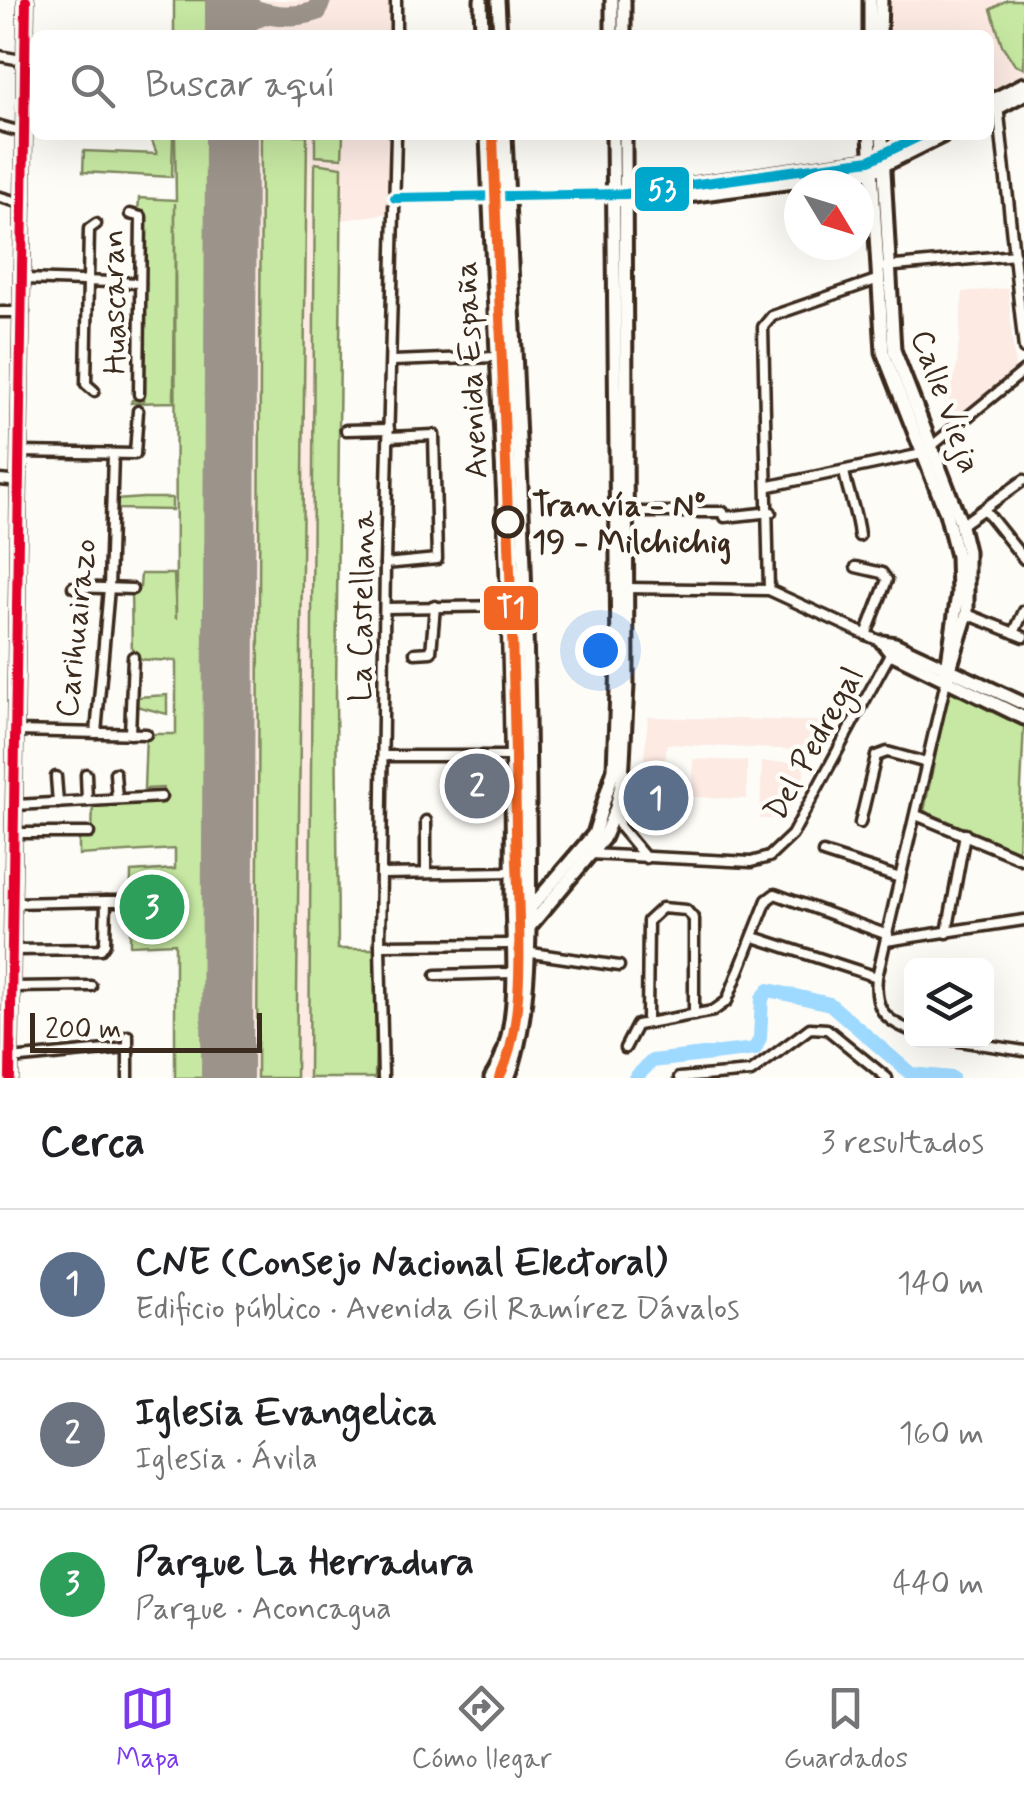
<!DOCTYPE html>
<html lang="es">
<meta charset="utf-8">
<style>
body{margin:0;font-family:Mynerve,sans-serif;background:#f2f2f2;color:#202124}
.controls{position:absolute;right:30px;bottom:30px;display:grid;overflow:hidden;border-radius:15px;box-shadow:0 10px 40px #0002}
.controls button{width:90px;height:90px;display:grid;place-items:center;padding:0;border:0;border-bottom:2px solid #e0e0e0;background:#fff;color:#202124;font:50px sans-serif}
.compass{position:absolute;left:784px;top:170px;width:90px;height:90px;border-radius:50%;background:#fff;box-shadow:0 10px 40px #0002;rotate:128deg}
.scale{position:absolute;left:30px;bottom:25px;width:232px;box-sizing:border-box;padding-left:10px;border:5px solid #3b2a1e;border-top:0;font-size:28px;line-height:35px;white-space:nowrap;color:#3b2a1e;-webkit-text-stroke:8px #fdfcf7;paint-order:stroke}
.you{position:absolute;left:600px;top:650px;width:35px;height:35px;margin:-25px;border:8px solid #fff;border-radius:50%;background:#1a73e8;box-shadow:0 0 0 15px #1a73e833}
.badge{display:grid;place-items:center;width:65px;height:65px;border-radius:50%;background:#7c3aed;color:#fff;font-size:32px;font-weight:700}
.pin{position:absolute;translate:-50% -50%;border:5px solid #fff;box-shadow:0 2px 10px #0006}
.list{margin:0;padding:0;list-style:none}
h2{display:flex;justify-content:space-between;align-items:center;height:130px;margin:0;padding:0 40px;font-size:42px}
h2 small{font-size:32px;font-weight:400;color:#757577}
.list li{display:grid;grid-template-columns:65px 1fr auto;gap:30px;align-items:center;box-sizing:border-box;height:150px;padding:0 40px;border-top:2px solid #e0e0e0}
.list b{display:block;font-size:38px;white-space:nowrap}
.list p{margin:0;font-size:32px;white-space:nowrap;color:#757577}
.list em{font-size:32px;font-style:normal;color:#757577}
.icon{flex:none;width:55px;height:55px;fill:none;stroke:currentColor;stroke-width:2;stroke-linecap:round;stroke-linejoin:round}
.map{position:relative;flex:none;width:1024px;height:1078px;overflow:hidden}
.search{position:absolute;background:#fff;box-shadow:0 10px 40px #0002;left:30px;right:30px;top:30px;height:110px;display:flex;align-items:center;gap:25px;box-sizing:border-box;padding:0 35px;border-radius:15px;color:#757577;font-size:38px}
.sheet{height:580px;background:#fff}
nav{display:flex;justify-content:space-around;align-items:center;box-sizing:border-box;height:140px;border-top:2px solid #e0e0e0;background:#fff;font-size:28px;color:#757577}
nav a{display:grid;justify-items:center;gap:5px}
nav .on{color:#7c3aed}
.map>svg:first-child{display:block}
.built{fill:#fceae3}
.green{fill:#c6e8a2;stroke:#808960;stroke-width:2.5}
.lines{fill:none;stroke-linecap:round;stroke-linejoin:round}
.river{stroke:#9ed9ff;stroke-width:14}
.taxiway{stroke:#9c938a;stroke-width:20}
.runway{stroke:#9c938a;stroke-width:52}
.minor-casing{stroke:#3b2a1e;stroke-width:15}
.secondary-casing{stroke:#3b2a1e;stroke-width:19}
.minor{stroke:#fdfcf7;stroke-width:8}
.secondary{stroke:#fdfcf7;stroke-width:11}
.bus-1-casing{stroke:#fdfcf7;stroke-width:18}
.bus-2-casing{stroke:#fdfcf7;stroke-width:18}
.bus-1{stroke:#e4002b;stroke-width:10}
.bus-2{stroke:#00a9ce;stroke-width:10}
.tram-1-casing{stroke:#fdfcf7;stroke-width:18}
.tram-1{stroke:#f26522;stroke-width:10}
.stop-dot{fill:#fdfcf7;stroke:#3b2a1e;stroke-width:5}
.labels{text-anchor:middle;stroke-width:9;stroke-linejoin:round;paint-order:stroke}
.street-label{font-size:32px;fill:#3b2a1e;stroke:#fdfcf7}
.stop-label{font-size:32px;font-weight:bold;fill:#3b2a1e;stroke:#fdfcf7;text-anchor:start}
.line-badge{stroke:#fdfcf7;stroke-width:4}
.badge-label{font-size:28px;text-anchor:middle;font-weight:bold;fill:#fff}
</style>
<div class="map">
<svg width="1024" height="1078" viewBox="0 0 1024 1078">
<rect width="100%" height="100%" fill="#fdfcf7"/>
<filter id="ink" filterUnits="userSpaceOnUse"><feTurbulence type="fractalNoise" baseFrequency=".01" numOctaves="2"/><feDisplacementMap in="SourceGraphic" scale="20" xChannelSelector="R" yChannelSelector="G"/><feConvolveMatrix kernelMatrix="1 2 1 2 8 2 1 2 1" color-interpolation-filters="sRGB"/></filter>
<g filter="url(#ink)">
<!-- built -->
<g class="built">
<path d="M 174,0 L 390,0 L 389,35 L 174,35 Z"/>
<path d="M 887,0 L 1024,0 L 1024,73 L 989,91 L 989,35 L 887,35 Z"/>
<path d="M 175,135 L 389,135 L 389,213 L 343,220 L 336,694 L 338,949 L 378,949 L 375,1078 L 175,1078 Z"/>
<path d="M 1008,288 L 1015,369 L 942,431 L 957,365 L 963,292 Z"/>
<path d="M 648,717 L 733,719 L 836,722 L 821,751 L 667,744 L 665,760 L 644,760 Z"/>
<path d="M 693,759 L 747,761 L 747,799 L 692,797 Z"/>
<path d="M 762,762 L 805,762 L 803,787 L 782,819 L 760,819 Z"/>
</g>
<!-- green -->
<g class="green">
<rect x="174" y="0" width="33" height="35"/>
<path d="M 1007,0 L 1024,0 L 1024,68 L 1015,65 L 1002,45 L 991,9 Z"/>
<path d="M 92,135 L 173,135 L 172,177 L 83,172 L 84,151 L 157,154 L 151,138 Z"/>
<path d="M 175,135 L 207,135 L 204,1078 L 175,1078 L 175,943 L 130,945 L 131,872 L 175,869 L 175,849 L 79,855 L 79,836 L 92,835 L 93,805 L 164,803 L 163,788 L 144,789 L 146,734 L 176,734 L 176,661 L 132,659 L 131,587 L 140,587 L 141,574 L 174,574 L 176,619 L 175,203 L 174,402 L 131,403 L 132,400 L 144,400 L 145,391 L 140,388 L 146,221 L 138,213 L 139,198 L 176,200 Z"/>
<path d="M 261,135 L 307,135 L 296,1078 L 257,1078 Z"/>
<path d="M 315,135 L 343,135 L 342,158 L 315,156 Z"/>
<path d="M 315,163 L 342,167 L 336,694 L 338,949 L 378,949 L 375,1078 L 309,1078 Z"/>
<path d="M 143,498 L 172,498 L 172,510 L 116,509 L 116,500 Z"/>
<path d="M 949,689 L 1024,724 L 1018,851 L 924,811 Z"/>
<path d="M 167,695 L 167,714 L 136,706 L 137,697 Z"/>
</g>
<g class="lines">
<!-- river -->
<path class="river" d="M 635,1078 L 652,1061 L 755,1049 L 760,1038 L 762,998 L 769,990 L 830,1004 L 911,1074 L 952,1078"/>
<!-- taxiway -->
<g class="taxiway">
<path d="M 240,0 C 258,17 294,19 317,11 L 321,0"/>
<path d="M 236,35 L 248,21 L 267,14"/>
</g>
<!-- runway -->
<g class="runway">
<path d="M 231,0 L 231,35"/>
<path d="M 227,1078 L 231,135"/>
</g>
<defs>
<g id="minor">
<path d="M 396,0 L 396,35"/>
<path d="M 0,56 L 26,61"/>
<path d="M 998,105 L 1024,349"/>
<path d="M 0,126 L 25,133"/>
<path d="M 0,197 L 25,204"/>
<path d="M 395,198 L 613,195"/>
<path d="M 130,214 L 141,217 L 139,394"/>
<path d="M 885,267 L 1015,255"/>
<path d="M 25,279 L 140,283"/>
<path d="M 0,312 L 24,312"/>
<path d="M 393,361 L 496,357"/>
<path d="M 94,391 L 86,384 L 89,229 L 96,224"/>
<path d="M 346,430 L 389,429"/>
<path d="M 21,452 L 135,454 L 138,411"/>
<path d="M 844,471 C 848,495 857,512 859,536"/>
<path d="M 0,480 L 20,482"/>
<path d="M 770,486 L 922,454 L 1024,371"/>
<path d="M 984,509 L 1024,559"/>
<path d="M 628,512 L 723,512 L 725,517 L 771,512"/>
<path d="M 961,525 L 1024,480"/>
<path d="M 385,564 L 437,559 L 434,435 L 389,437"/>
<path d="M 856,567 L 882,573 L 887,580 L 866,635"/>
<path d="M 73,587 L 132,589"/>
<path d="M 626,588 L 769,590 L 882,642"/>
<path d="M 769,590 L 763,327 L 772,316 L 879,279"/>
<path d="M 385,608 L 507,606"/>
<path d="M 967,614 L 1024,637"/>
<path d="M 1014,633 L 1024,611"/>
<path d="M 415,653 L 431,652 L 435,606"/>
<path d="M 16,731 L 146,734"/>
<path d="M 96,733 L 109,588 L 113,454"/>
<path d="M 130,734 L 133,657"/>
<path d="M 385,756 L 513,756"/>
<path d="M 115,773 L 117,799"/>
<path d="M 86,774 L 87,801"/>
<path d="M 56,777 L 58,803"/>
<path d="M 16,805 L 161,797"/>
<path d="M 616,813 L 620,827 L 646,858"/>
<path d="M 916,815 L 1024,860"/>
<path d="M 426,821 L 426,873"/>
<path d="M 860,823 L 876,756 L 887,752 L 927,763"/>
<path d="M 14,833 L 89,833"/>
<path d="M 823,853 L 900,878"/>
<path d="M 589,854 L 751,862 L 769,857 L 792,835 L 891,652"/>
<path d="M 382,874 L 512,872"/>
<path d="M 106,901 L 130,901"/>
<path d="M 947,933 L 965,834"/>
<path d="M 754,937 L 877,977"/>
<path d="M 886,941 L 1024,920"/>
<path d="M 380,945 L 511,944"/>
<path d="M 12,950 L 101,949 L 105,943 L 106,901 L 12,903"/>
<path d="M 525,952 L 619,966"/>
<path d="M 436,975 L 511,973"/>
<path d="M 12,987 L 91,986"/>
<path d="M 647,1021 L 648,921 L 662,908 L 686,910 L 694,919 L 694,1015"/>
<path d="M 912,1031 C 883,1020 874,1007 877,977 L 946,681"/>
<path d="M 128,1036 L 128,1078"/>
<path d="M 953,1040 L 1024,1051"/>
<path d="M 625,1048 L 637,1025 L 713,1011 L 727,1001 L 767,900 L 775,894 L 888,935"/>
<path d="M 0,1060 L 127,1048"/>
<path d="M 383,1078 L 380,945 L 385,564 L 396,135"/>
<path d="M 679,1078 L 751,1072 L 810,1028 L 827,1029 L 887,1078"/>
</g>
<g id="secondary">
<path d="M 481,0 L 482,35"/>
<path d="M 498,0 L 500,35"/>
<path d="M 612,0 L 612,35"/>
<path d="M 624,0 L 624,35"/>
<path d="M 870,35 L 870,0"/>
<path d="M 880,35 L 881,0"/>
<path d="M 989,102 L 1024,84"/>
<path d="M 989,113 L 1024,94"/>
<path d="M 487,135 C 497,385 515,635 512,885 C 511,944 525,1026 491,1078"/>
<path d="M 505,135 C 515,359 528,584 529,808 C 529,884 535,1010 508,1078"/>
<path d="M 870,135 L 883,352 L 946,513 L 957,556 L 958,594 L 946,676"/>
<path d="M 882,135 L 894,350 L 959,518 L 967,551 L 967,614 L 946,681"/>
<path d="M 619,195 L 870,160 L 922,135"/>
<path d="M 620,200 L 627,204 L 870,172 L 944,135"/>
<path d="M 882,642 L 891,653 L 1024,718"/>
<path d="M 882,642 L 895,644 L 1024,704"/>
<path d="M 528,911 L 594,834 L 614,769 L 618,664 L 613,135"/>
<path d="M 526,931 L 603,839 L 616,808 L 622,780 L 627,685 L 625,135"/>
<path d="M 10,1078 L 26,0"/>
</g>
</defs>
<!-- minor casing -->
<use href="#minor" class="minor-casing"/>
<!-- secondary casing -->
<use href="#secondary" class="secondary-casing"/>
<!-- minor -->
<use href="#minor" class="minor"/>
<!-- secondary -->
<use href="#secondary" class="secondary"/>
<defs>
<path id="bus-1" d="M 10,1078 L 26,0"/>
<path id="bus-2" d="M 395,198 L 626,194 L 870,160 L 922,135"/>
</defs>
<!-- bus-1 casing -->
<use href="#bus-1" class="bus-1-casing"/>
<!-- bus-2 casing -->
<use href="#bus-2" class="bus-2-casing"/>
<!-- bus-1 -->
<use href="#bus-1" class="bus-1"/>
<!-- bus-2 -->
<use href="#bus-2" class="bus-2"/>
<defs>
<path id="tram-1" d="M 493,135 C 501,367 514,599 516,831 C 517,899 530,1019 499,1078"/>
</defs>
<!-- tram-1 casing -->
<use href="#tram-1" class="tram-1-casing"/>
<!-- tram-1 -->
<use href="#tram-1" class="tram-1"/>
</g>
</g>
<!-- markers -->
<circle class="stop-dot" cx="508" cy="522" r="14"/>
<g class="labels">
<!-- street labels -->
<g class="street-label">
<text transform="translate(113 302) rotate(-91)" y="11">Huascaran</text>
<text transform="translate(470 370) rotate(-93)" y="11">Avenida España</text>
<text transform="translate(947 401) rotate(70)" y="11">Calle Vieja</text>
<text transform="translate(361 606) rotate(-89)" y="11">La Castellana</text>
<text transform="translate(75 628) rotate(-84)" y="11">Carihuairazo</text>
<text transform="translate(813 743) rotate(-61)" y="11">Del Pedregal</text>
</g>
<!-- stop labels -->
<g class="stop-label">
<text x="532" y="515">Tranvía - Nº<tspan x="532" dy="37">19 - Milchichig</tspan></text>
</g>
</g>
<g class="line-badge">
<rect x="633" y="165" width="58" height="48" rx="10" fill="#00a9ce"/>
<rect x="482" y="584" width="58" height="48" rx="10" fill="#f26522"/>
</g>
<g class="badge-label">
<text x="662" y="199">53</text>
<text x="511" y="617">T1</text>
</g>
</svg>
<div class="controls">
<button><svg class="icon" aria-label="layers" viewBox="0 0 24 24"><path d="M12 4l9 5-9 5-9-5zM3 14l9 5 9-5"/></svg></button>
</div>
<svg class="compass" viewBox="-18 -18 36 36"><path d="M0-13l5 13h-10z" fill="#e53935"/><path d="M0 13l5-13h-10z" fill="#757577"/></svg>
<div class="scale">200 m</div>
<div class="you"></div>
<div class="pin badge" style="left:656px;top:798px;background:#5c6f8a">1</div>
<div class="pin badge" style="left:477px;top:786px;background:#6b7280">2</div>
<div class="pin badge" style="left:152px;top:907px;background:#2e9e5b">3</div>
<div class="search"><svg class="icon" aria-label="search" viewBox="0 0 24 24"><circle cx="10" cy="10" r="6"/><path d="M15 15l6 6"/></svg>Buscar aquí</div>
</div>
<section class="sheet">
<h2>Cerca<small>3 resultados</small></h2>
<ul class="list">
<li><span class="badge" style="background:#5c6f8a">1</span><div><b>CNE (Consejo Nacional Electoral)</b><p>Edificio público · Avenida Gil Ramírez Dávalos</p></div><em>140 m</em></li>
<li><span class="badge" style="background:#6b7280">2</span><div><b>Iglesia Evangelica</b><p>Iglesia · Ávila</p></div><em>160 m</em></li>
<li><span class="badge" style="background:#2e9e5b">3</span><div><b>Parque La Herradura</b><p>Parque · Aconcagua</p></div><em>440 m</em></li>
</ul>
</section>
<nav>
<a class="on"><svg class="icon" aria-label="map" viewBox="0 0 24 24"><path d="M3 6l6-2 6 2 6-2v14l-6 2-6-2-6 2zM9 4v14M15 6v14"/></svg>Mapa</a>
<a><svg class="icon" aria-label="directions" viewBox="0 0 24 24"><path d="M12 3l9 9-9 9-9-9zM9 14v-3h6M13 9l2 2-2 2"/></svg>Cómo llegar</a>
<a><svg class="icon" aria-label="saved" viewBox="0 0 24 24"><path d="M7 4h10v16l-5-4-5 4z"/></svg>Guardados</a>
</nav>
